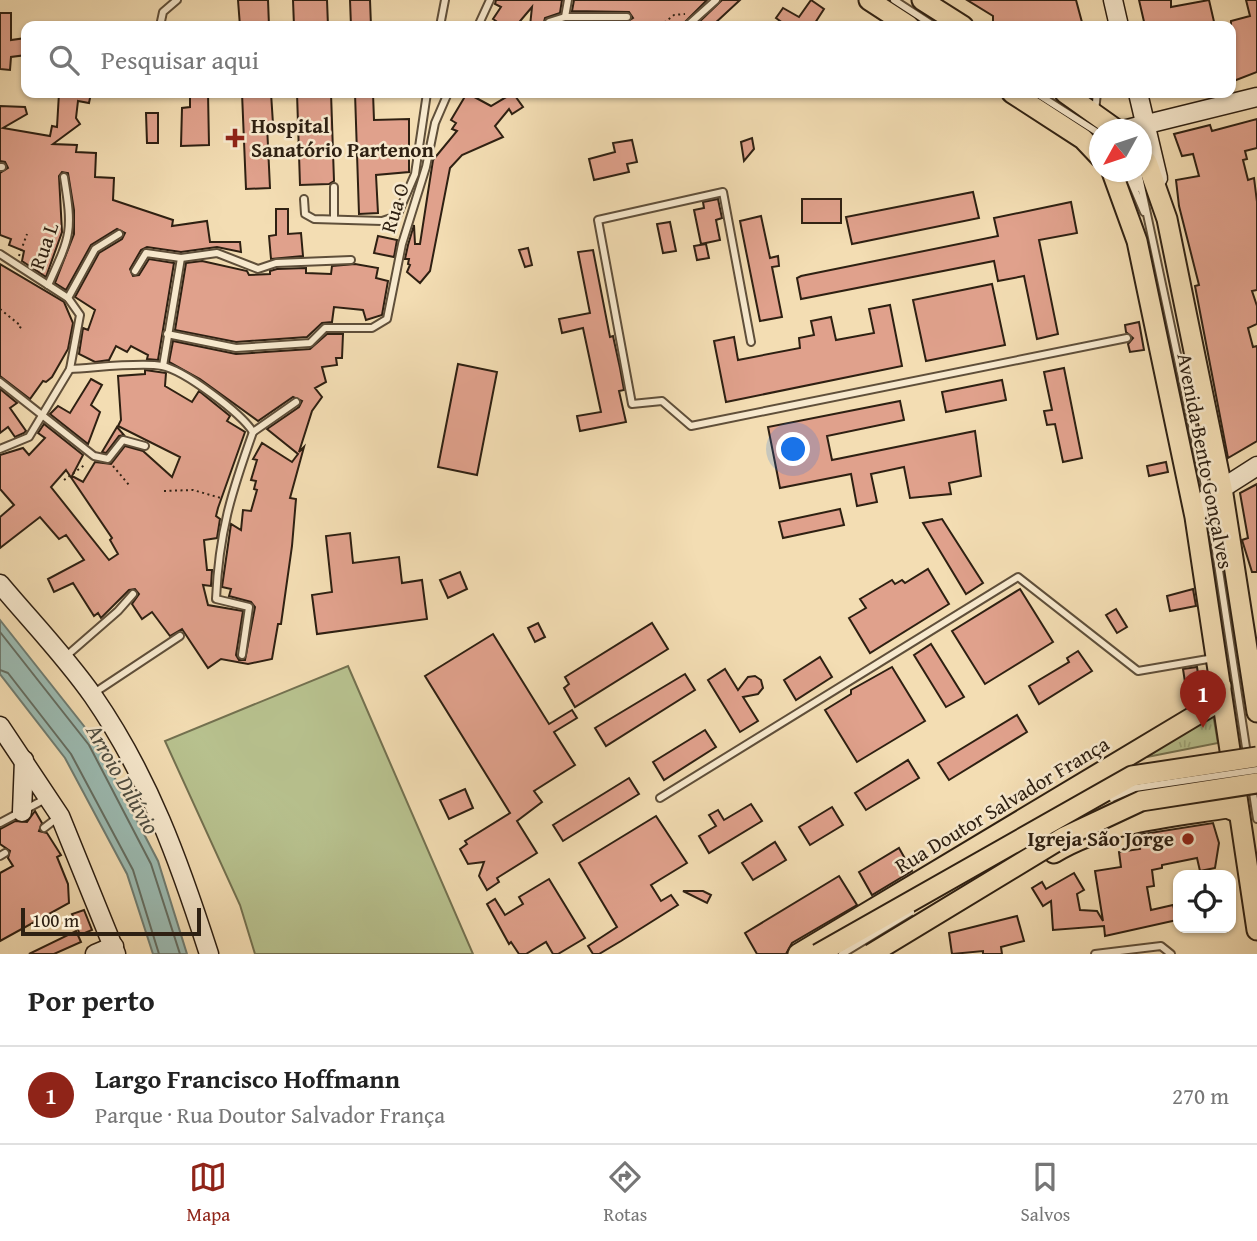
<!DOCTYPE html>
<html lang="pt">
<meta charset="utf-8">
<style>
body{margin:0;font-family:"Gentium Book Plus",serif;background:#f6f6f6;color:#222}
.controls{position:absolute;right:21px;bottom:21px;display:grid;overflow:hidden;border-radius:14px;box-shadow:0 2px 5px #0004}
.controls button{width:63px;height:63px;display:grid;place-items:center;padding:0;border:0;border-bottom:2px solid #e0e0e0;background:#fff;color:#222;font:35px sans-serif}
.compass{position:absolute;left:1089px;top:119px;width:63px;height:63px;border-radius:50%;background:#fff;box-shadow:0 2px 5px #0004;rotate:230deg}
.scale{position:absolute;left:21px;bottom:18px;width:180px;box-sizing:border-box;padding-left:7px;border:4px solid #2e2012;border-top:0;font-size:19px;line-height:24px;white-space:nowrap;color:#2e2012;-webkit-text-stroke:5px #f7e9ce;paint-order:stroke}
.you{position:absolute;left:794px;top:450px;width:24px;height:24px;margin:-18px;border:5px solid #fff;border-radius:50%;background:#1a73e8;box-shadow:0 0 0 10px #1a73e833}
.badge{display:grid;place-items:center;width:46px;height:46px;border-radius:50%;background:#8f2418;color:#fff;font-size:23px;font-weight:700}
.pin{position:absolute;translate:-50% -58px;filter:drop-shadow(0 2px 4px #0008)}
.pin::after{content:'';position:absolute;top:37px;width:24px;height:21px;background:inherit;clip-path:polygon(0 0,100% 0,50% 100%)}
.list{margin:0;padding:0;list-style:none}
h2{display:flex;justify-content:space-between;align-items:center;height:91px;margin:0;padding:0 28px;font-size:30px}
h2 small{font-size:23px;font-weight:400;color:#767676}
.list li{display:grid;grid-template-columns:46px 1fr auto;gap:21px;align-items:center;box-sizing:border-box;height:98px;padding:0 28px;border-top:2px solid #e0e0e0}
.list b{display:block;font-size:26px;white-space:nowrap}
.list p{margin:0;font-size:23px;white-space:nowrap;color:#767676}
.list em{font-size:23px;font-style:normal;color:#767676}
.icon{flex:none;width:38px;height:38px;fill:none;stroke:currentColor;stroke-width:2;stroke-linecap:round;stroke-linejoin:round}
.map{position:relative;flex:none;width:1257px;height:954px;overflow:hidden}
.search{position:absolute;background:#fff;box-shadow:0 2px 5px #0004;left:21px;right:21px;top:21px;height:77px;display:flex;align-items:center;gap:18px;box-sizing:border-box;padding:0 24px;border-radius:14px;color:#767676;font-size:26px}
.sheet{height:189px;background:#fff}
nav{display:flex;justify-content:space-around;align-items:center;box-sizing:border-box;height:98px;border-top:2px solid #e0e0e0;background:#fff;font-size:19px;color:#767676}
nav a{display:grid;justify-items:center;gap:4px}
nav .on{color:#8f2418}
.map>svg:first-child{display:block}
.grass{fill:url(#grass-tufts);stroke:#737150;stroke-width:2}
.garden{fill:#b8c28f;stroke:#737150;stroke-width:2}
.water{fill:#9cbbb2;stroke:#707d72;stroke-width:2}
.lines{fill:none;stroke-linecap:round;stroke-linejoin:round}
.shore{stroke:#656e62;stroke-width:2}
.building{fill:#e0a18c;stroke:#2e2012;stroke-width:2;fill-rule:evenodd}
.lane-casing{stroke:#5f4f3a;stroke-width:10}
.secondary-casing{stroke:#2e2012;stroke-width:21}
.primary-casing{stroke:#2e2012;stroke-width:23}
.path{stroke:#2e2012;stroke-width:2;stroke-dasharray:2 3.5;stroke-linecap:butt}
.lane{stroke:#f7e9ce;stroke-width:6}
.secondary{stroke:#f7e9ce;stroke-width:18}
.primary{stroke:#f3ddb3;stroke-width:19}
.lane-bridge-casing{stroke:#5f4f3a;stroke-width:10;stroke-linecap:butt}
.primary-bridge-casing{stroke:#2e2012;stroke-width:23;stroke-linecap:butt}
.lane-bridge{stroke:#f7e9ce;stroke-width:6}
.primary-bridge{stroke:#f3ddb3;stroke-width:19}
.poi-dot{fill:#8f2418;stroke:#f7e9ce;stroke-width:2.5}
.labels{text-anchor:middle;stroke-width:5;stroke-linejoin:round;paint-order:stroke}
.poi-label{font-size:21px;font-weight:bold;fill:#2e2012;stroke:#f7e9ce;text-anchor:start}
.street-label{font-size:21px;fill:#2e2012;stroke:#f7e9ce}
.water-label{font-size:23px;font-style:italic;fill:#4f4e42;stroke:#f7e9ce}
</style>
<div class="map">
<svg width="1257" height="954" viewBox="0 0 1257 954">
<defs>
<pattern id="grass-tufts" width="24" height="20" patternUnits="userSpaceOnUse" patternTransform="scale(1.75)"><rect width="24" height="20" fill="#b8c28f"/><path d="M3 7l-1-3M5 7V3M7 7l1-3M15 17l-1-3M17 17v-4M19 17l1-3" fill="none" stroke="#9ea67a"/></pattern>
</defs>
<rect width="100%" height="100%" fill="#f3ddb3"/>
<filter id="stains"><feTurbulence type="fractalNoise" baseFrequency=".00286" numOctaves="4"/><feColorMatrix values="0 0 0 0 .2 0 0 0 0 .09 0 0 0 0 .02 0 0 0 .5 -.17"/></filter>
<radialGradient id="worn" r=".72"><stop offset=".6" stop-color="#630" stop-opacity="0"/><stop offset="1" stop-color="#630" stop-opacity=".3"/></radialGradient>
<!-- grass -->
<path class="grass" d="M 1213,714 L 1218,743 L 1147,757 Z"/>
<!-- garden -->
<path class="garden" d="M 348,666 L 473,954 L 255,954 L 240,905 L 165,741 Z"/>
<!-- water -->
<path class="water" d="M 0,620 L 95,740 L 158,861 L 187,954 L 153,954 L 127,874 L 65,758 L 0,674 Z"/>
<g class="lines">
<!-- shore -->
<g class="shore">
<path d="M 0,632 L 89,745 L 151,864 L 180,954"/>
<path d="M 0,670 L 8,673 L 71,754 L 133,870 L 159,954"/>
</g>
</g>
<!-- building -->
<g class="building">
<path d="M 238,0 L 268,0 L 269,26 L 240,26 Z"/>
<path d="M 293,0 L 327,0 L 328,26 L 294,26 Z"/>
<path d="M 350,0 L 370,0 L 371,26 L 351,26 Z"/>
<path d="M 496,0 L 562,0 L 560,13 L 545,18 L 543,26 L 530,26 L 532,7 L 516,26 L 493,26 L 496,21 L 493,19 L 501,7 L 495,4 Z"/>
<path d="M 574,0 L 707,0 L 681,26 L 626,26 L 625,23 L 633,18 L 629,12 L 572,11 Z"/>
<path d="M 722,0 L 740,0 L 712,26 L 695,26 Z"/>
<path d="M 811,0 L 824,9 L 813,26 L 787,26 L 776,18 L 783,8 L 799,17 Z"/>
<path d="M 967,0 L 1076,0 L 1083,26 L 999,26 L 993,23 L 993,16 Z"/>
<path d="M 1139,0 L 1171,0 L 1171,7 L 1209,0 L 1215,26 L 1145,26 Z"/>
<path d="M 1246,0 L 1257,0 L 1257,72 L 1231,82 L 1231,21 L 1250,16 Z"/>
<path d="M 0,13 L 11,13 L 11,40 L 26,38 L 26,55 L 11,57 L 10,70 L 0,69 Z"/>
<path d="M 59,93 L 91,93 L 89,103 L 78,101 L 76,118 L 80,124 L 53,144 L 77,145 L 76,152 L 96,153 L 95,177 L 114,178 L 113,200 L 173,220 L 172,226 L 207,221 L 210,242 L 240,242 L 241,252 L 217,247 L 181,252 L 147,247 L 141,250 L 130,269 L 133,276 L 139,275 L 149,259 L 174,263 L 158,360 L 147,359 L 148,355 L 131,346 L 127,352 L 116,346 L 109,360 L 95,362 L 79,354 L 83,328 L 88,330 L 95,310 L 75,297 L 99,253 L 122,239 L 125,233 L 117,229 L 91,245 L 66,290 L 55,283 L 74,234 L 74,210 L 68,173 L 62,172 L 59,176 L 62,232 L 46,277 L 22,261 L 24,251 L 9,245 L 11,239 L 0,235 L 0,173 L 8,168 L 5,162 L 0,161 L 0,106 L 25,107 L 27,114 L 3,128 L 50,136 L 52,126 L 57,127 Z"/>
<path d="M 190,93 L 208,93 L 209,145 L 181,146 L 182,108 L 190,107 Z"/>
<path d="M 242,93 L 271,93 L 273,124 L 267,125 L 270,188 L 246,189 Z"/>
<path d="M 297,93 L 331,93 L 334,181 L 329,184 L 300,185 Z"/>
<path d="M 355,93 L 373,93 L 374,120 L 409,119 L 409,172 L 376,175 L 378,213 L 359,214 Z"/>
<path d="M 467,93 L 491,106 L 513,93 L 523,107 L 512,114 L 509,109 L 495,126 L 503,137 L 462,155 L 450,168 L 430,271 L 420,283 L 407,272 L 410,265 L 408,264 L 409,259 L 405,259 L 408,245 L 414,225 L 415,244 L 420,244 L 433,160 L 457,131 L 452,129 L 456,123 L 451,120 Z"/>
<path d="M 146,113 L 158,113 L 158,143 L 147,143 Z"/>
<path d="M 1257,119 L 1257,148 L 1245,151 L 1247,159 L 1243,160 L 1248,180 L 1254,178 L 1257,202 L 1257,290 L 1252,291 L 1257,306 L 1257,324 L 1248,328 L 1253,347 L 1257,346 L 1257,441 L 1228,458 L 1195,286 L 1199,285 L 1179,206 L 1176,180 L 1199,176 L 1193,154 L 1182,156 L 1174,134 L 1210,125 L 1212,131 Z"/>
<path d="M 752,138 L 754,149 L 744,161 L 741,142 Z"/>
<path d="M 632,140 L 637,162 L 627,164 L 629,172 L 594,180 L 589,159 L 615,152 L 613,143 Z"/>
<path d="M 973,192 L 979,218 L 852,244 L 846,217 Z"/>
<path d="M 718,199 L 722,218 L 716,220 L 720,240 L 701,244 L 694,210 L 704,208 L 703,202 Z"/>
<rect x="802" y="199" width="39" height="24"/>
<path d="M 1071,202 L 1077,233 L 1039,240 L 1058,334 L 1037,339 L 1024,276 L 998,281 L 994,261 L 801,299 L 797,278 L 801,276 L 998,236 L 994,218 Z"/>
<path d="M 276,209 L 288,209 L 288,234 L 301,233 L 303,256 L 271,259 L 269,236 L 276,235 Z"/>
<path d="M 761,216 L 770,258 L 778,256 L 779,266 L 772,267 L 782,317 L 760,321 L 740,221 Z"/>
<path d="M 670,222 L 676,251 L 663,253 L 657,224 Z"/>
<path d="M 378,236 L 397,240 L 394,257 L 374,253 Z"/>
<path d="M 706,244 L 709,258 L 697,260 L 694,246 Z"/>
<path d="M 528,248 L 532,265 L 525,267 L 519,250 Z"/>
<path d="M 593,250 L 610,337 L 613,336 L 620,368 L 624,390 L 619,391 L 626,422 L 580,431 L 577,416 L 601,412 L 583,328 L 562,333 L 559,319 L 590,313 L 578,252 Z"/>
<path d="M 202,261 L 247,271 L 249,275 L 270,274 L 270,271 L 277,269 L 306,268 L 306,273 L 331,274 L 332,266 L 355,264 L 378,268 L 376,278 L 388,281 L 382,315 L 366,320 L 363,310 L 334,307 L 332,322 L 322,323 L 307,337 L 236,342 L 175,330 L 186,263 Z"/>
<path d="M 0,264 L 64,302 L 73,323 L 68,349 L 52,377 L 46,382 L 43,381 L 30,399 L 0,376 Z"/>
<path d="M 992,284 L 1005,345 L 926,361 L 913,300 Z"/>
<path d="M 890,305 L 902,366 L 726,402 L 714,341 L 734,337 L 738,360 L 800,348 L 799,338 L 814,335 L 811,321 L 831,317 L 836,340 L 874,333 L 869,309 Z"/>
<path d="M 1139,322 L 1144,350 L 1130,352 L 1128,344 L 1133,338 L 1126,332 L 1125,325 Z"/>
<path d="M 327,334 L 343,334 L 342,358 L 336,358 L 337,365 L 322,367 L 326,382 L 315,388 L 322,397 L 312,411 L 299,452 L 304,447 L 290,498 L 296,499 L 292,546 L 281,624 L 278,624 L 272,659 L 248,664 L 221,659 L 208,668 L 182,629 L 170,636 L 152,612 L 142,619 L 132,604 L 139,594 L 135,589 L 129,590 L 101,618 L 98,613 L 94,616 L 73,583 L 54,592 L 48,579 L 84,560 L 66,535 L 59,539 L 40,517 L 0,548 L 0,517 L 14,505 L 0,489 L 0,455 L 23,448 L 29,455 L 45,438 L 38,433 L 44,424 L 83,455 L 72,476 L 83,482 L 95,462 L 111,464 L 125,446 L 143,451 L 172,477 L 180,457 L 118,426 L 121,420 L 118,376 L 145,374 L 145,370 L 166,373 L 165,386 L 192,402 L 199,391 L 230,416 L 227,421 L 245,432 L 218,508 L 216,516 L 220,519 L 217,538 L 204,540 L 207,570 L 212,570 L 211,586 L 203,585 L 208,605 L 243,611 L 236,655 L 239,660 L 245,660 L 255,607 L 251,602 L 229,596 L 231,589 L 222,587 L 231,524 L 241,530 L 243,510 L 251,511 L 257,490 L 254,489 L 256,481 L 251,480 L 257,460 L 253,459 L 262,443 L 292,462 L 298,454 L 267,429 L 299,407 L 302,401 L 293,397 L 258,421 L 200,379 L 169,362 L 173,341 L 236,354 L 310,349 ZM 66,470 L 112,538 L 110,540 L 118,554 L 109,560 L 51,487 Z"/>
<path d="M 458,364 L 497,372 L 477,475 L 438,467 Z"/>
<path d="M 1064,368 L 1082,458 L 1063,462 L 1055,424 L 1047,425 L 1044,411 L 1052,410 L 1044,372 Z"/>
<path d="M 91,379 L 102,385 L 91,405 L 100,412 L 88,444 L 50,414 L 58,406 L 70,413 Z"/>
<path d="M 1002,380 L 1006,400 L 946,412 L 942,392 Z"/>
<path d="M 0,389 L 17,403 L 10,408 L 26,431 L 24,433 L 15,437 L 8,427 L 0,433 Z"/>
<path d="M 900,401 L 904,420 L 827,436 L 832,460 L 975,431 L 981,476 L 949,483 L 951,494 L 910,498 L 904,467 L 871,474 L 877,502 L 857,506 L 851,474 L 780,488 L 768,427 Z"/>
<path d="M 117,427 L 124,435 L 119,436 L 106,453 L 102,452 Z"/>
<path d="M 1166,462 L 1168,472 L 1149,476 L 1147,466 Z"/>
<path d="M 1257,484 L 1257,572 L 1252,572 L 1242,540 L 1248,538 L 1240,493 Z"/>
<path d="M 840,509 L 844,525 L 783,538 L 779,522 Z"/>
<path d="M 942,519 L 983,583 L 966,594 L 923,523 Z"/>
<path d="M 350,533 L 353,563 L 399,557 L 402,583 L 422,580 L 427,619 L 317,634 L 312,595 L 332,592 L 326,536 Z"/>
<path d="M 928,569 L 949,604 L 870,653 L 849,618 L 866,608 L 860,599 L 892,580 L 895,584 L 902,580 L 905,583 Z"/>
<path d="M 460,572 L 467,589 L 448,598 L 440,580 Z"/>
<path d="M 1020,589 L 1053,642 L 985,684 L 952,631 Z"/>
<path d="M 1193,589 L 1196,606 L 1170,611 L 1167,596 Z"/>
<path d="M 1116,609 L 1127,627 L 1117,633 L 1106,615 Z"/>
<path d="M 538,623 L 545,637 L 535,642 L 528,628 Z"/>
<path d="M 652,623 L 668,649 L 575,707 L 564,688 L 569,684 L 565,677 Z"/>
<path d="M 493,634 L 549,724 L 572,710 L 577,718 L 554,732 L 575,765 L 534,791 L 542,802 L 517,821 L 537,853 L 497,878 L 499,882 L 487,890 L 479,876 L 484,862 L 468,864 L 460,849 L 467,844 L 465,841 L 510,813 L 425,676 Z"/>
<path d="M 931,644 L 964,697 L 946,707 L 914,655 Z"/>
<path d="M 1078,651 L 1092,671 L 1039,704 L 1029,686 L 1069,662 L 1067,658 Z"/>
<path d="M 820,657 L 832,677 L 796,700 L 784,680 Z"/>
<path d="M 892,667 L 925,721 L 857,762 L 825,710 L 851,694 L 851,690 Z"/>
<path d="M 1197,667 L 1199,680 L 1185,682 L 1183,669 Z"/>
<path d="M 725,669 L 738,690 L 748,677 L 755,676 L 761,680 L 763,688 L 758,694 L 743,697 L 758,721 L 740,732 L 708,680 Z"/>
<path d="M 685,674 L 695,690 L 606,746 L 595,728 Z"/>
<path d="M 1017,715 L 1027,732 L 949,780 L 938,763 Z"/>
<path d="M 705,730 L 716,747 L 664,780 L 653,762 Z"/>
<path d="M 908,760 L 919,778 L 866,810 L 855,793 Z"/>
<path d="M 629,778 L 639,794 L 563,841 L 553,825 Z"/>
<path d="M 465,789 L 473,808 L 449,819 L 440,800 Z"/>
<path d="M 751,804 L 762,821 L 709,853 L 699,836 L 716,826 L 709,815 L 718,810 L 724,820 Z"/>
<path d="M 832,807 L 843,825 L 810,845 L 799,827 Z"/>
<path d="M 35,811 L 42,823 L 39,831 L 47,833 L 61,855 L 57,857 L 68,884 L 69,903 L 0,941 L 0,873 L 13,866 L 8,858 L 10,851 L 0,844 L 0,829 L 15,821 L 27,822 Z"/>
<path d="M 656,816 L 687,863 L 651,885 L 661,901 L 671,895 L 678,905 L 621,941 L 599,954 L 593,954 L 588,946 L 617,927 L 579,863 Z"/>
<path d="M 1213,823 L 1219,843 L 1215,868 L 1200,871 L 1197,858 L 1162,865 L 1162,868 L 1152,870 L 1154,886 L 1147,887 L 1151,910 L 1173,905 L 1177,920 L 1105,936 L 1104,926 L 1053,930 L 1051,901 L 1043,906 L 1032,888 L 1042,882 L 1046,889 L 1074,873 L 1084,890 L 1077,894 L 1080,910 L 1097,911 L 1103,921 L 1095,871 L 1121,867 L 1119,852 L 1140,849 L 1137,835 Z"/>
<path d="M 775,842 L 786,860 L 753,880 L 742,863 Z"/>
<path d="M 899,848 L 912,871 L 872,895 L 859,872 Z"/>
<path d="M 839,876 L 857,905 L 792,943 L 786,954 L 757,954 L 745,933 Z"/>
<path d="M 549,879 L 585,938 L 558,954 L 553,954 L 546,942 L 526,954 L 519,954 L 511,942 L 509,944 L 487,904 L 495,899 L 505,915 L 523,904 L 519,897 Z"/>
<path d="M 683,891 L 703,891 L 711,895 L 707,903 Z"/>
<path d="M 84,910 L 92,930 L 80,935 L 72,914 Z"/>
<path d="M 1017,916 L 1024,941 L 1001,947 L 1002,954 L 983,954 L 983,951 L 952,954 L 949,933 Z"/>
<path d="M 76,931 L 81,942 L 54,954 L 29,954 Z"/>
</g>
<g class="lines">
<defs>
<g id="lane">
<path d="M 894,0 L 934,26"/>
<path d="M 565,17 L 568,0"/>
<path d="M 160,26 L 163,12 L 177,0"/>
<path d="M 440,26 L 445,0"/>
<path d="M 478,26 L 490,0"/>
<path d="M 549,26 L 549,22 L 565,17 L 627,17"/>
<path d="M 687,26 L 716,0"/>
<path d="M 1036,93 L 1100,134"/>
<path d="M 1095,111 L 1097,93"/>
<path d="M 0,167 L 2,167"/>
<path d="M 1127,172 L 1144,212"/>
<path d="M 1133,172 L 1138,188"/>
<path d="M 1138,172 L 1207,495"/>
<path d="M 334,187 L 334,219"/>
<path d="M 304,199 L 305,214 L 314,219 L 382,221 L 397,216 L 415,174 L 427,93"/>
<path d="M 0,254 L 68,298 L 80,315 L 70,369 L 29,437 L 0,449"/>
<path d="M 135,271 L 146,253 L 181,258"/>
<path d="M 48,285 C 71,235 73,232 64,177"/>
<path d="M 68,298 L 95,249 L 119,234"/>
<path d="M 167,334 L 236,348 L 310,343 L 325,328 L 372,328 L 387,319 L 402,244 L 426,167 L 435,123 L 448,93"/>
<path d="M 751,342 L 723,192 L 598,220 L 632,404 L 662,401 L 691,426 L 1127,338"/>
<path d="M 163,366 L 181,258 L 217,253 L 258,269 L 276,263 L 351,260"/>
<path d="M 70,369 C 94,368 140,362 162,366 C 184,370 241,413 253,432"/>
<path d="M 0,382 L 94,456 L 108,459 L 123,440 L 145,446"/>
<path d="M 253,432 L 296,402"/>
<path d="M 1209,505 L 1247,754"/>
<path d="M 242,655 L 249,607 L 216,599 C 219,532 231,494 253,432"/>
<path d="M 64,658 L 118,611 L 133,594"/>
<path d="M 94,693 L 180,636"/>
<path d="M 1252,786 L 1257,819"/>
<path d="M 660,798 L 1018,577 L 1138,671 L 1214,658"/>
<path d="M 0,823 L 47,798"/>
<path d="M 44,828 L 57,818"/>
<path d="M 0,856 L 5,853"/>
<path d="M 1095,954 L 1161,946 L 1171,954"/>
</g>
<g id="secondary">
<path d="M 1113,0 L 1119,26"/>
<path d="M 1138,93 L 1158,178"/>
<path d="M 1123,130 L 1257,97"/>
<path d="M 1195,517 L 1207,498 L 1257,466"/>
<path d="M 0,584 C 31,621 65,656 93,696 C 149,777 179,861 209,954"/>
<path d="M 0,726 L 60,816 L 116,954"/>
<path d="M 22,812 L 24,760"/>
<path d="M 95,954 L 114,946"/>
</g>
<g id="primary">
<path d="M 869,0 L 909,26"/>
<path d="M 922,0 L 963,26"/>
<path d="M 1012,93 L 1083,139 L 1100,157"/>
<path d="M 1065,93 L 1117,130"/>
<path d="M 1142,156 L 1147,162 L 1167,219 L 1222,488 L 1257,712"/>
<path d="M 1112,172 L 1137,241 L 1195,517 L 1257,930"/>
<path d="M 1054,853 C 1105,822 1170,817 1227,808 L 1239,813"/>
<path d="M 798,954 L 1213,705 L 1221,686"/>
</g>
</defs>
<!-- lane casing -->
<use href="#lane" class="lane-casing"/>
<!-- secondary casing -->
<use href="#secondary" class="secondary-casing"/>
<!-- primary casing -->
<use href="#primary" class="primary-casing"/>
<!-- path -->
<g class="path">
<path d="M 660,26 L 674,15 L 685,14"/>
<path d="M 19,256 L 27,234"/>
<path d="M 0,309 L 21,326 L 19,330"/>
<path d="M 113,466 L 129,485"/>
<path d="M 64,480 L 86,464"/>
<path d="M 164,491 L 193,490 L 221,498"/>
</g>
<!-- lane -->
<use href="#lane" class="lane"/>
<!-- secondary -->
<use href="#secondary" class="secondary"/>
<!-- primary -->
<use href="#primary" class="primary"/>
<defs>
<g id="lane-bridge">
<path d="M 1112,798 L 1135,788 L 1257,770"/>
<path d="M 842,954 L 911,912"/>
</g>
<g id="primary-bridge">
<path d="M 818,954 L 1132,776 L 1257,757"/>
<path d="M 871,954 L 1064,837 L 1141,801 L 1257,783"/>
</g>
</defs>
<!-- lane-bridge casing -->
<use href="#lane-bridge" class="lane-bridge-casing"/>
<!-- primary-bridge casing -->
<use href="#primary-bridge" class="primary-bridge-casing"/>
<!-- lane-bridge -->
<use href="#lane-bridge" class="lane-bridge"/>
<!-- primary-bridge -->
<use href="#primary-bridge" class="primary-bridge"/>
</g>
<!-- markers -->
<g class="poi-dot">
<path d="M231.5 127.5h7v7h7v7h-7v7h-7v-7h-7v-7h7z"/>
<circle cx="1188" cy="839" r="7"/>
</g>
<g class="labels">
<!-- poi labels -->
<g class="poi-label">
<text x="251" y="133">Hospital<tspan x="251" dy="24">Sanatório Partenon</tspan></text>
<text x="1174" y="846" text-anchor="end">Igreja São Jorge</text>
</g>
<!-- street labels -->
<g class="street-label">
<text transform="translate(395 208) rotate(-73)" y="7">Rua O</text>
<text transform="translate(44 246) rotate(-71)" y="7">Rua L</text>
<text transform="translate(1205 461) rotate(79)" y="7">Avenida Bento Gonçalves</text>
<text transform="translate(1002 805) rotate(-31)" y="7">Rua Doutor Salvador França</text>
</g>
<!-- water labels -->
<g class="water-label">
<text transform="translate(123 779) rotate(60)" y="8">Arroio Dilúvio</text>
</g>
</g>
<rect width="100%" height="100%" filter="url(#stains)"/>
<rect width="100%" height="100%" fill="url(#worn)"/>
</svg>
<div class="controls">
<button><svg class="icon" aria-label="locate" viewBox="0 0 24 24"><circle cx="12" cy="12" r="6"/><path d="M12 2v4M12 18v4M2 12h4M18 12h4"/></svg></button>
</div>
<svg class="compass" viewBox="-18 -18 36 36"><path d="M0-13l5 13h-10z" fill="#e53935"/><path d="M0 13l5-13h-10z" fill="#767676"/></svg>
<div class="scale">100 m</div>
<div class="you"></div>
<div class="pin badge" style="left:1203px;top:728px">1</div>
<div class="search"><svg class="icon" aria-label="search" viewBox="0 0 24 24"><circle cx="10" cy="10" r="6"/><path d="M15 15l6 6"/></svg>Pesquisar aqui</div>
</div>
<section class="sheet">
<h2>Por perto<small></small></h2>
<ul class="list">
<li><span class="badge">1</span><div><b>Largo Francisco Hoffmann</b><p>Parque · Rua Doutor Salvador França</p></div><em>270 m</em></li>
</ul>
</section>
<nav>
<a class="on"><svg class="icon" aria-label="map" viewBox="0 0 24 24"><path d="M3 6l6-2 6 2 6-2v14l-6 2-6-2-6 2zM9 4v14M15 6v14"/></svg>Mapa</a>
<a><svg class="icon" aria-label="directions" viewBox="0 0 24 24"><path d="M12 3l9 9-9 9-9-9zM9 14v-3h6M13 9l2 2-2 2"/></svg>Rotas</a>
<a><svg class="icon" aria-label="saved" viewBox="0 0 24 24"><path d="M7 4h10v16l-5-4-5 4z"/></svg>Salvos</a>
</nav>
